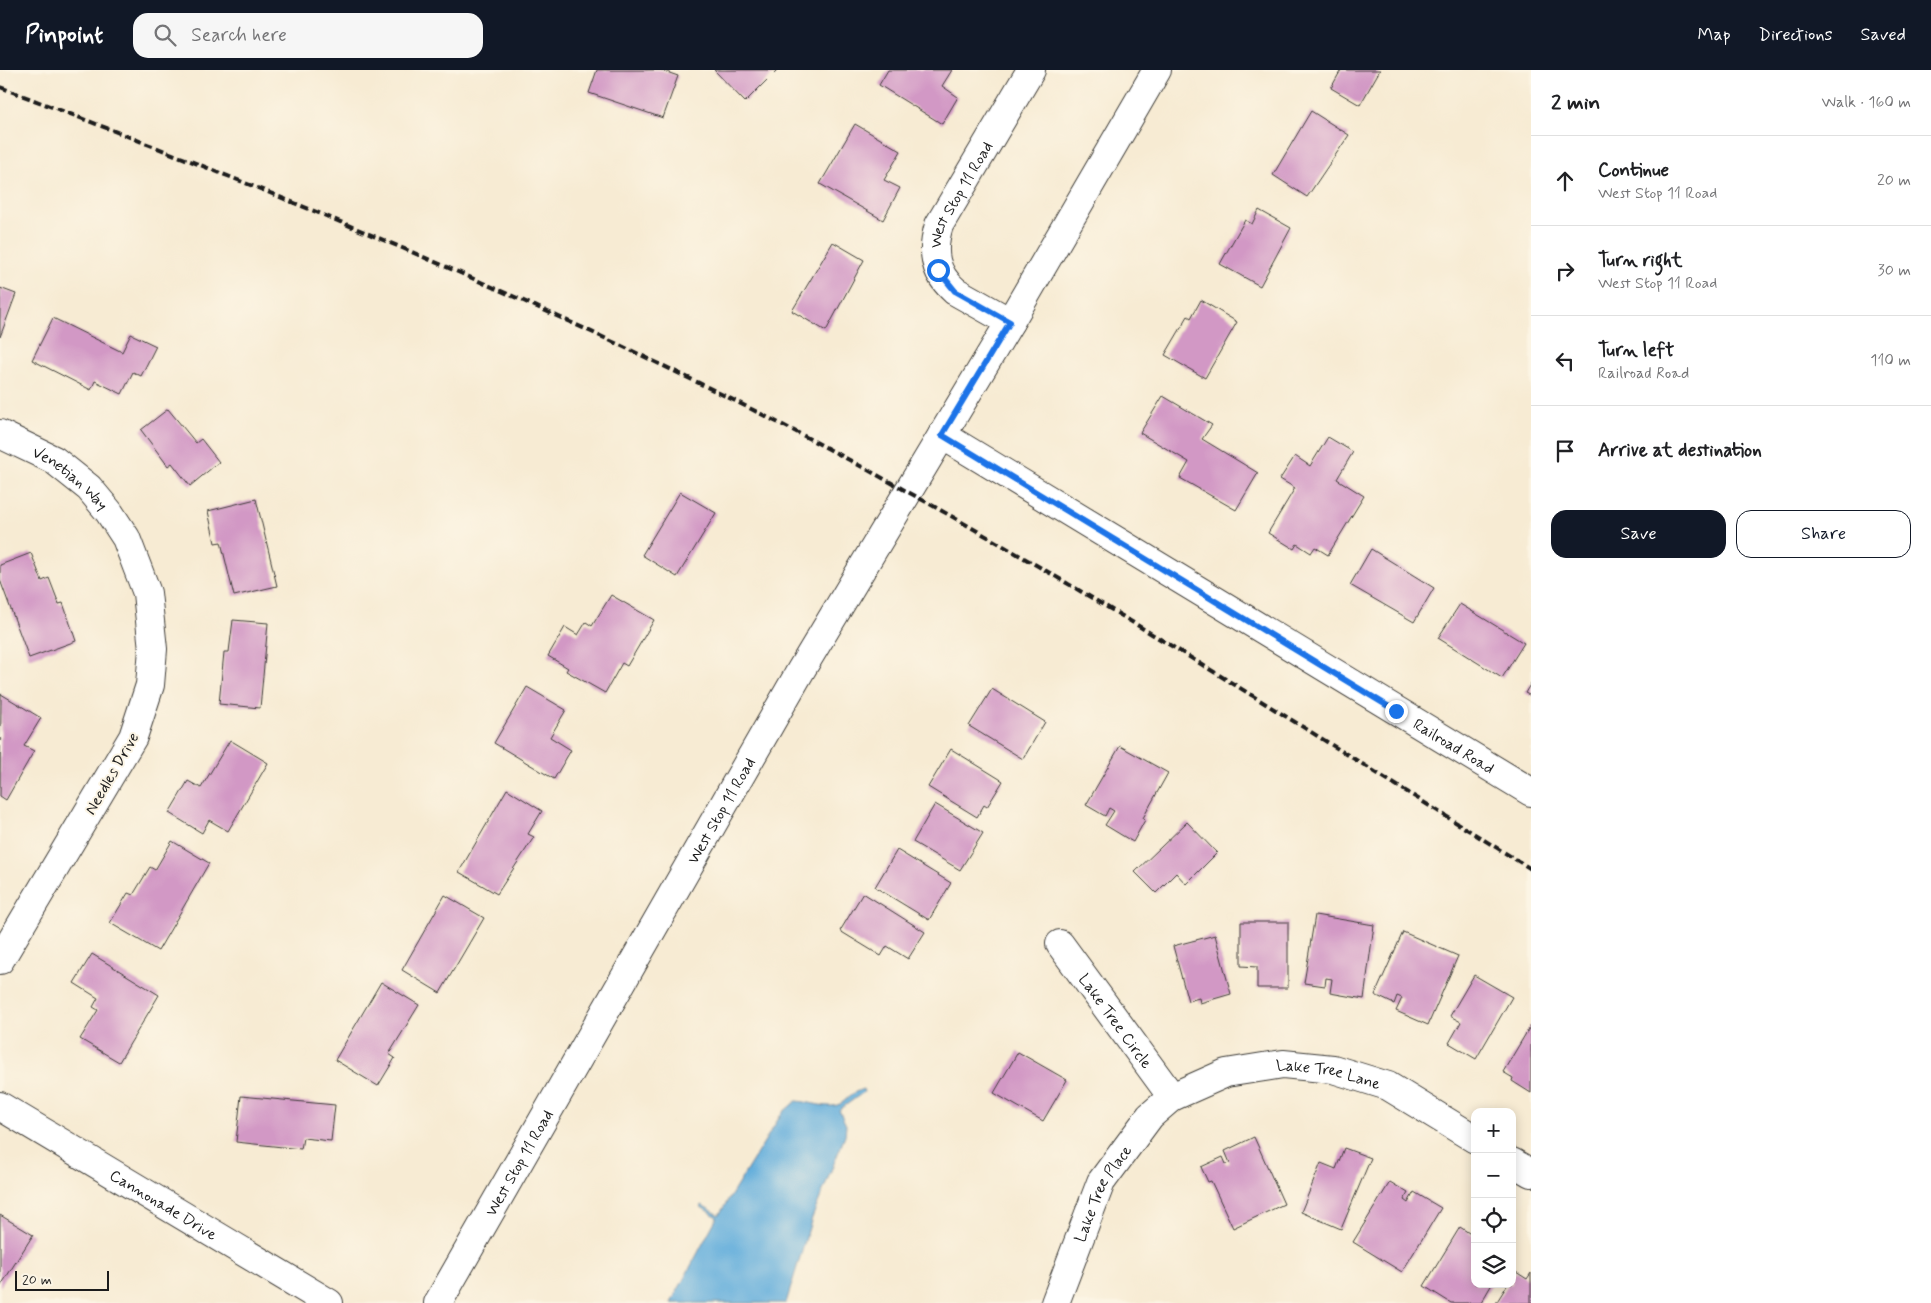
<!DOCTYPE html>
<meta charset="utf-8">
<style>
body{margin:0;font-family:Mynerve,sans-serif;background:#f6f6f6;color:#202124}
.controls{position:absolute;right:15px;bottom:15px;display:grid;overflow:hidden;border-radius:10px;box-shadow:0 2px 12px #0003}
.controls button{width:45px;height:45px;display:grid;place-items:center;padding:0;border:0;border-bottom:1px solid #e0e0e0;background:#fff;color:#202124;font:25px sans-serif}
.scale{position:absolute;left:15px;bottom:12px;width:94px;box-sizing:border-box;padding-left:5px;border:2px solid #1c1c1c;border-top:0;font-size:14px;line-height:18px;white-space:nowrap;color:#1c1c1c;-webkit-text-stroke:4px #fcf5e5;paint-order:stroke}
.stop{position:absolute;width:15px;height:15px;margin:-11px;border:4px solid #1a73e8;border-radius:50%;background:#fff}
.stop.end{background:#1a73e8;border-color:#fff;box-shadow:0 1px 5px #0008}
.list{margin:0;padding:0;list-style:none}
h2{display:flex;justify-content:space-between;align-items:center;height:65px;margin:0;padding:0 20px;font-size:21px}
h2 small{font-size:16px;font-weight:400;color:#757577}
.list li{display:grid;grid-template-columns:32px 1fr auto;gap:15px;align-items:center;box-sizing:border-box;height:90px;padding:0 20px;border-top:1px solid #e0e0e0}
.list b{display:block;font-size:19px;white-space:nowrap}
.list p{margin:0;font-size:16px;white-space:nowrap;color:#757577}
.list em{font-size:16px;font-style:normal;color:#757577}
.actions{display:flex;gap:10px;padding:15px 20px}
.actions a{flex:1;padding:11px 0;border:1px solid #111827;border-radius:15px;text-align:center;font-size:18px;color:#111827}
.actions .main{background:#111827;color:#fff}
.icon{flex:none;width:28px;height:28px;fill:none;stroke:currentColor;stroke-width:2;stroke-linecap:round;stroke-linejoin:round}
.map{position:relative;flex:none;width:1531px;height:1233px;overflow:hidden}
header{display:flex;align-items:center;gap:30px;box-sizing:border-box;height:70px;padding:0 25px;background:#111827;color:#fff}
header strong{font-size:24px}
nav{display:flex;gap:28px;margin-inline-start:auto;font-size:18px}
.search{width:350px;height:45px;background:#f6f6f6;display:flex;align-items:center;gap:12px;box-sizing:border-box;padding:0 18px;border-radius:15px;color:#757577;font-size:19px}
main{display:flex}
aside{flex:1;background:#fff}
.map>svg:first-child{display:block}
.water{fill:#64aedc;stroke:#40657c}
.building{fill:#d298c5}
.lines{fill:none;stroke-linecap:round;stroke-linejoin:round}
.minor-casing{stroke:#3d3b37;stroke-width:30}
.tertiary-casing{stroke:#3d3b37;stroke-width:30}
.secondary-casing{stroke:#3d3b37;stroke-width:30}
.minor{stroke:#fff;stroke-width:28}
.tertiary{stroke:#fff;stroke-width:28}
.secondary{stroke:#fff;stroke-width:28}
.rail{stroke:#1c1c1c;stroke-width:4;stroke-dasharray:8 4;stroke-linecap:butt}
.route{stroke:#1a73e8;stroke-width:6}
.labels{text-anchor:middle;stroke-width:4;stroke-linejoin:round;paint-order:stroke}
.street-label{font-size:16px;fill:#1c1c1c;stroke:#fcf5e5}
</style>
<header>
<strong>Pinpoint</strong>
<div class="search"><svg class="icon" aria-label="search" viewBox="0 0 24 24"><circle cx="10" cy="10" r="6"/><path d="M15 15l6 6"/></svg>Search here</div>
<nav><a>Map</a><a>Directions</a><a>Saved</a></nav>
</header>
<main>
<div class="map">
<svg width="1531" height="1233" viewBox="0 0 1531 1233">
<rect width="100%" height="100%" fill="#fcf5e5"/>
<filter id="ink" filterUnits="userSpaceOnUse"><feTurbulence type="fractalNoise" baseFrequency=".02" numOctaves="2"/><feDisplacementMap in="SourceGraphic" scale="10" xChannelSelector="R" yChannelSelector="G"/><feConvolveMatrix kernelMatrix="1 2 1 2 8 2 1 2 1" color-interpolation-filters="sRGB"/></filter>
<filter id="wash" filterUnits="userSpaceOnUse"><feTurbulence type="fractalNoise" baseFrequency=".0096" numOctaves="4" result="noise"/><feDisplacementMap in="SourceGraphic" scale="20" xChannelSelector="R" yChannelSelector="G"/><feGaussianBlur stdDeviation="1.12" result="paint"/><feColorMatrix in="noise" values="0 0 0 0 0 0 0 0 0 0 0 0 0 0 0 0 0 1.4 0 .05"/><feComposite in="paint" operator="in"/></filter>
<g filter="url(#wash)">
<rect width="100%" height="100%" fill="#f7ebd3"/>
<!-- water -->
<path class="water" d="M 863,1019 L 864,1022 L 839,1040 L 846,1055 L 845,1066 L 812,1148 L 786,1233 L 671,1233 L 717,1147 L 701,1137 L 702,1135 L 719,1145 L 782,1043 L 796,1031 C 808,1031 829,1040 840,1034 C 849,1029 848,1024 863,1019 Z"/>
<g id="blocks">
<!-- building -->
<g class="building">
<path d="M 597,0 L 661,0 L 678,6 L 663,48 L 589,23 Z"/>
<path d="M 714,0 L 777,0 L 745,32 Z"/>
<path d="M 888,0 L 952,0 L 942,16 L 958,27 L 942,54 L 879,15 Z"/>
<path d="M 1341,0 L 1380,0 L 1360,35 L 1331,18 Z"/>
<path d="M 1311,41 L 1349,65 L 1307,127 L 1273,105 Z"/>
<path d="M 855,54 L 901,81 L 884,110 L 900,118 L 883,150 L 820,114 Z"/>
<path d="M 1259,140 L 1291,158 L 1260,216 L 1220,194 L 1245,150 L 1252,154 Z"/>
<path d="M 833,172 L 864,190 L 826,261 L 792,241 Z"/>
<path d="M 0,218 L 16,224 L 0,267 Z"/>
<path d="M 1201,230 L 1237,252 L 1205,308 L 1165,285 L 1188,246 L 1191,248 Z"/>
<path d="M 53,248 L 122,282 L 131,264 L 156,276 L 141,306 L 133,302 L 122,324 L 95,311 L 91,320 L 32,290 Z"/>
<path d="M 1163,326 L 1212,355 L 1202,369 L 1258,403 L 1236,440 L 1180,408 L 1189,392 L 1140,363 Z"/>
<path d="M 168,339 L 196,373 L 201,369 L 219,392 L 190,416 L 172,393 L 168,396 L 141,360 Z"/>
<path d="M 1328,367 L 1353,382 L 1337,409 L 1364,426 L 1328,485 L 1315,477 L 1311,483 L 1297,474 L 1294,479 L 1268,463 L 1295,418 L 1280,409 L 1295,386 L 1310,396 Z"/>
<path d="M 680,422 L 716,443 L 677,507 L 642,485 Z"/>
<path d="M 256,429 L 277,516 L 234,526 L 221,472 L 215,473 L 208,441 Z"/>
<path d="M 1371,479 L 1434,518 L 1414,552 L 1350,515 Z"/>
<path d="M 31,483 L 42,511 L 49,508 L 59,534 L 63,533 L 76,571 L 29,588 L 0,510 L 0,495 Z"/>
<path d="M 611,525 L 654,550 L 627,596 L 622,593 L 605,623 L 566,601 L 568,598 L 548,586 L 565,557 L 578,565 L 586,552 L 592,556 Z"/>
<path d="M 1460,534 L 1524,573 L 1502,608 L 1438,568 Z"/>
<path d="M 233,550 L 268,553 L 260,638 L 219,634 L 224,582 L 229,582 Z"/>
<path d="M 1531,613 L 1531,626 L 1525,623 Z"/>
<path d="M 527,617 L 566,640 L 550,667 L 571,680 L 554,709 L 494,673 Z"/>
<path d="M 992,619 L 1045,652 L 1023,689 L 969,656 Z"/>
<path d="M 1,624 L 41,648 L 24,676 L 34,681 L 6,730 L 0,726 Z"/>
<path d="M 230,670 L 268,693 L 228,761 L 209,750 L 202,763 L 169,743 L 188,711 L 201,718 Z"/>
<path d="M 1120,676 L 1168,703 L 1143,748 L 1145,750 L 1133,772 L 1105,755 L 1114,741 L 1109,738 L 1105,746 L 1086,735 Z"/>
<path d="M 951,679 L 1003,711 L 987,737 L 984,735 L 977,747 L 928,717 Z"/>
<path d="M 507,719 L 542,741 L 528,764 L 534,767 L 497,824 L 459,802 Z"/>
<path d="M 935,734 L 983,763 L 960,800 L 913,772 Z"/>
<path d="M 1187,752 L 1217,783 L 1186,814 L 1176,803 L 1156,823 L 1135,802 Z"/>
<path d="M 172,771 L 209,793 L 158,881 L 110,853 L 128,823 L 133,825 L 150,797 L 155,800 Z"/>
<path d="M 897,780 L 951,813 L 929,850 L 875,817 Z"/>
<path d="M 863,823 L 925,862 L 908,889 L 887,876 L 881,886 L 840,861 Z"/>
<path d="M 445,825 L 484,848 L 440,923 L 402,900 Z"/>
<path d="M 1315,845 L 1374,855 L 1364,929 L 1330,923 L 1332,909 L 1326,908 L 1325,916 L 1304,913 Z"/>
<path d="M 1241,852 L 1288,852 L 1288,918 L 1257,918 L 1257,897 L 1241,896 Z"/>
<path d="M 1403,862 L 1458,886 L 1428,955 L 1396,941 L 1402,928 L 1397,926 L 1394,934 L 1375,925 Z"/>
<path d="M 1215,865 L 1231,924 L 1200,933 L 1199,928 L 1188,931 L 1173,876 Z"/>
<path d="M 92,884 L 159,925 L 119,992 L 80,969 L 98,940 L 93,937 L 98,928 L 74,913 Z"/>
<path d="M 1474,905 L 1512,927 L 1476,989 L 1449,973 L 1461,952 L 1450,946 Z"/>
<path d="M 381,912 L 419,935 L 389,984 L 395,988 L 378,1016 L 335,990 Z"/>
<path d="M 1531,955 L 1531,1023 L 1512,1011 L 1513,1008 L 1503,1002 Z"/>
<path d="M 1018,982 L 1067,1010 L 1043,1051 L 994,1023 Z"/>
<path d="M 241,1026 L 335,1035 L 331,1071 L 303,1068 L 301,1079 L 236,1072 Z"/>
<path d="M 1254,1067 L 1284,1134 L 1233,1158 L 1211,1111 L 1208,1112 L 1201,1097 L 1223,1087 L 1226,1094 L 1230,1093 L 1225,1081 Z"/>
<path d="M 1344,1078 L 1371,1088 L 1341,1159 L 1301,1142 L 1321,1093 L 1336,1099 Z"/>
<path d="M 1390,1112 L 1408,1123 L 1404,1130 L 1408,1133 L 1414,1122 L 1441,1138 L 1402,1202 L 1353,1172 Z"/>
<path d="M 0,1145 L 33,1165 L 0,1217 Z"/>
<path d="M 1460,1157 L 1475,1167 L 1475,1214 L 1492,1214 L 1481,1233 L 1451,1233 L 1424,1216 Z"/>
<path d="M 1516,1202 L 1527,1209 L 1531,1203 L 1531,1233 L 1496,1233 L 1508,1214 L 1512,1214 L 1512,1208 Z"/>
</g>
</g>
</g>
<g filter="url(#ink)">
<use href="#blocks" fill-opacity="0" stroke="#3d3b37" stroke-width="1"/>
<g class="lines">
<defs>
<g id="minor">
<path id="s1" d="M 1010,252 L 955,221 C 934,203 931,181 939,155 L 1031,0"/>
<path id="s2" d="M 0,364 L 54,390 L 89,418 L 109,442 L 126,468 L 147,523 L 153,579 L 150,615 L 133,667 L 0,890"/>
<path id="s3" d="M 1060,874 L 1172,1027"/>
<path id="s4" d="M 0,1036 L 329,1233"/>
<path d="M 1512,1092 L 1531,1103"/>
<path id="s5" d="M 1055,1233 L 1101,1112 L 1150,1046 L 1172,1027 L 1226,1003 L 1283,994 L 1333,999 L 1388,1016 L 1475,1069"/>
</g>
<g id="tertiary">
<path id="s6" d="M 942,365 L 1531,722"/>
</g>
<g id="secondary">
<path id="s7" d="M 438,1233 L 801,600 L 1010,252 L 1157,0"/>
</g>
</defs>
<!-- minor casing -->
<use href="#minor" class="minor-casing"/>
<!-- tertiary casing -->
<use href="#tertiary" class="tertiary-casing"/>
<!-- secondary casing -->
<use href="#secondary" class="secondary-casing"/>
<!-- minor -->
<use href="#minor" class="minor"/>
<!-- tertiary -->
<use href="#tertiary" class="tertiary"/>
<!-- secondary -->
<use href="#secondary" class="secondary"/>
<!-- rail -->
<path class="rail" d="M 0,17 C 280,124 559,237 825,377 C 1067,505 1298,655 1531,799"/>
</g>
</g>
<g class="lines" filter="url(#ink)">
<!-- route -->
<path class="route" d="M 938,200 L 955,221 L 1010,252 L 942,365 L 1396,641"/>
</g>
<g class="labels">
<!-- street labels -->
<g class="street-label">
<text dy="6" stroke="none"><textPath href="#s1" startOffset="172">West Stop 11 Road</textPath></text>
<text dy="6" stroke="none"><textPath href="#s2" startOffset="84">Venetian Way</textPath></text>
<text dy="6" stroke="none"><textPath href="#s6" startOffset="599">Railroad Road</textPath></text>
<text transform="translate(111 703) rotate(-60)" y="6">Needles Drive</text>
<text dy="6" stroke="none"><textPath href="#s7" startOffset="568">West Stop 11 Road</textPath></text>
<text dy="6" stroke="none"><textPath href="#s3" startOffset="95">Lake Tree Circle</textPath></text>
<text dy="6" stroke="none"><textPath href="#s5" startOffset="404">Lake Tree Lane</textPath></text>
<text dy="6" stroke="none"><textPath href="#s7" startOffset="162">West Stop 11 Road</textPath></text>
<text dy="6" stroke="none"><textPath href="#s5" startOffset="120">Lake Tree Place</textPath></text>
<text dy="6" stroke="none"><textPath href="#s4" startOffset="191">Cannonade Drive</textPath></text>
</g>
</g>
</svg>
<div class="controls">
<button>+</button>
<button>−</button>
<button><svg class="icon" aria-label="locate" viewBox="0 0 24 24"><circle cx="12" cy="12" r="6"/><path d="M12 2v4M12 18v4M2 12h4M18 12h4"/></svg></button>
<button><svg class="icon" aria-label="layers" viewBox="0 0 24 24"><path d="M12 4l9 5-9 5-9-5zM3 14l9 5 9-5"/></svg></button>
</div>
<div class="scale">20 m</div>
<div class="stop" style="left:938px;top:200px"></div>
<div class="stop end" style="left:1396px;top:641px"></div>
</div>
<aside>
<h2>2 min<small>Walk · 160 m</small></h2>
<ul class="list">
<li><svg class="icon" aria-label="ahead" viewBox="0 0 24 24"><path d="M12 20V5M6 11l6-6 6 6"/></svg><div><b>Continue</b><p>West Stop 11 Road</p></div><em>20 m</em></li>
<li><svg class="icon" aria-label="right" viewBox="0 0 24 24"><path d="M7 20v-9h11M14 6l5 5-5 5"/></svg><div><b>Turn right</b><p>West Stop 11 Road</p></div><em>30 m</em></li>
<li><svg class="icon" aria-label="left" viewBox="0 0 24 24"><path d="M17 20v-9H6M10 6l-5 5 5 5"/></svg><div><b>Turn left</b><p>Railroad Road</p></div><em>110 m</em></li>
<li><svg class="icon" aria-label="arrive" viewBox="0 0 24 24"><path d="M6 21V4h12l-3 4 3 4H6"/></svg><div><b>Arrive at destination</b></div></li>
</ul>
<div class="actions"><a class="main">Save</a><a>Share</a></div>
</aside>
</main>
